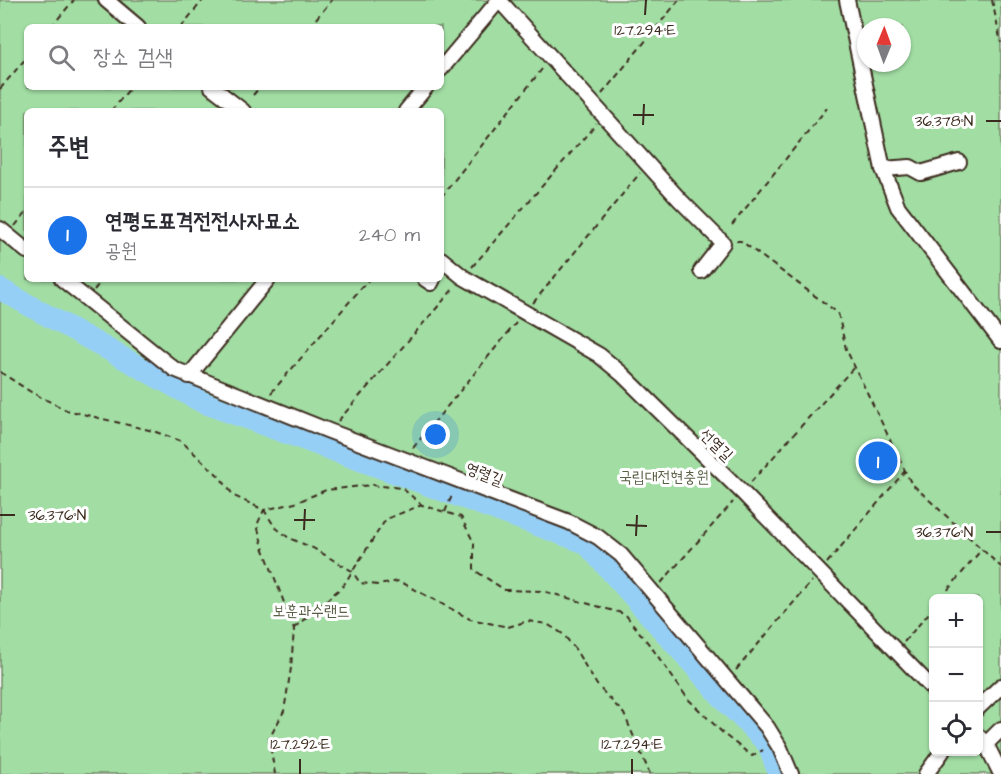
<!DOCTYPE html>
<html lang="ko">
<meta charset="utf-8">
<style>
body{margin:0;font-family:"Architects Daughter","Poor Story",sans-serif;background:#f2f2f3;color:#2b2b33}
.controls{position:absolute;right:18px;bottom:18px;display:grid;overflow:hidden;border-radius:9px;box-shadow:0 2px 4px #0004}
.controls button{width:54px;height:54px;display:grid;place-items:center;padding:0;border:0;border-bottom:2px solid #e1e1e2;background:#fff;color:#2b2b33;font:30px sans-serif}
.compass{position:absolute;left:857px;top:18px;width:54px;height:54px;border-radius:50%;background:#fff;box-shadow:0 2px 4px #0004;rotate:1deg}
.you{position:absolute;left:436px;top:435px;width:21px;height:21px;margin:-15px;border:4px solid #fff;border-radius:50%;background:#1a73e8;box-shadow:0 0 0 9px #1a73e833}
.badge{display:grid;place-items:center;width:39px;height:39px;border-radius:50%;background:#1a73e8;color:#fff;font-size:20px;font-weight:700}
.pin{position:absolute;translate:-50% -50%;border:3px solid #fff;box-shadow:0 2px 6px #0006}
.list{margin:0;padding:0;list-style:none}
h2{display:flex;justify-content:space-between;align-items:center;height:78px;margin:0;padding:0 24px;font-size:26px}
h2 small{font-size:20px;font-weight:400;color:#7c7c81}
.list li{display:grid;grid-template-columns:39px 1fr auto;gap:18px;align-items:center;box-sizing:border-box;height:96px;padding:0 24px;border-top:2px solid #e1e1e2}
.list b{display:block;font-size:22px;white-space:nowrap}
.list p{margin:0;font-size:20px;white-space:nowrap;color:#7c7c81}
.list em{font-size:20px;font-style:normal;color:#7c7c81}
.icon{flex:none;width:33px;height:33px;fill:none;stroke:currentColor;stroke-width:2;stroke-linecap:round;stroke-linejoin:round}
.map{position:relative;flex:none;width:1001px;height:774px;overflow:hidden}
.search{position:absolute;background:#fff;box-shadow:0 2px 4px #0004;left:24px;top:24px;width:420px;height:66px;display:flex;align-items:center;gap:15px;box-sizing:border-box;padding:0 21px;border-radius:9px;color:#7c7c81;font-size:22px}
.panel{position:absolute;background:#fff;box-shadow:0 2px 4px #0004;left:24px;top:108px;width:420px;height:174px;border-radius:9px}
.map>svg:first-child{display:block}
.green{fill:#a2dea4;stroke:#6e8461;stroke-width:1.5;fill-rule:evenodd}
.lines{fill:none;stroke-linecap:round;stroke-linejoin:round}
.river{stroke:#96cff6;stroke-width:22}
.minor-casing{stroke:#3b2a1e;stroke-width:18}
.path{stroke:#3b2a1e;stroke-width:2;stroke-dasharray:6 4.5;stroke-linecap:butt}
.minor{stroke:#fff;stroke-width:14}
.ticks{fill:none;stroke:#3b2a1e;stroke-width:2}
.labels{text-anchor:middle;stroke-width:6;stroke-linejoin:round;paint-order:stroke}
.street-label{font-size:16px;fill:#3b2a1e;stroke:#fff}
.park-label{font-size:16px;fill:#5a6046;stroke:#fff}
.ticks-label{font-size:15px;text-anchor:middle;fill:#3b2a1e;stroke:#fff;stroke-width:6;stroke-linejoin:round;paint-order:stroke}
</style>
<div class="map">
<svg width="1001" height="774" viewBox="0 0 1001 774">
<rect width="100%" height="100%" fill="#fff"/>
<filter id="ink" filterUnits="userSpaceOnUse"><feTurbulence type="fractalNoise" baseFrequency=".0167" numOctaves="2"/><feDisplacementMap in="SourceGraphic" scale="12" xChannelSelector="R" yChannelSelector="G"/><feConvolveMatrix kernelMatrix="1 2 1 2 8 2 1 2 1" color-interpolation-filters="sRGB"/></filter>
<g filter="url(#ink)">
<!-- green -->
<path class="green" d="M 0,0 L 1001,0 L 1001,774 L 0,774 ZM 27,27 L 441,27 L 441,87 L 27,87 ZM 866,27 L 902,27 L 902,63 L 866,63 ZM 27,111 L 441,111 L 441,279 L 27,279 ZM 934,598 L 978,598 L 978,752 L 934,752 Z"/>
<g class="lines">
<!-- river -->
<path class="river" d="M 0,289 L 202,402 L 586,543 L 729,705 L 768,744 L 779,774"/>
<defs>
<g id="minor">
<path d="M 106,0 L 138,27"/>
<path d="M 499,0 L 680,200 L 723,243 L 701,271"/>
<path d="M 847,0 L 883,169 L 898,207 L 1001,341"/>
<path d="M 441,69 L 499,0"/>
<path d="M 212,87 L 243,111"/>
<path d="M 406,111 L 426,87"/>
<path d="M 883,169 L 910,167 L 921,173 L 959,162"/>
<path d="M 0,229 L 27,251"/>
<path d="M 441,259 L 463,277 L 599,355 L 622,374 L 742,492 L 934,690"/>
<path d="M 62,279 L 174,369 L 329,431 L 569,522 L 598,537 L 621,555 L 767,727 L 780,748 L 791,774"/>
<path d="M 425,279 L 431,283 L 433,279"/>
<path d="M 189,376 L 268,279"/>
<path d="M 978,708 L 1001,686"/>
<path d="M 978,736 L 986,744 L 1001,774"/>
<path d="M 986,744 L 1001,729"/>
<path d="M 926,774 L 942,752"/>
</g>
</defs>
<!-- minor casing -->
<use href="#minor" class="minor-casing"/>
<!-- path -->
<g class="path">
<path d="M 992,0 L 1001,43"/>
<path d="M 51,27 L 74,0"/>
<path d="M 181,27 L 203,0"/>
<path d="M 309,27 L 332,0"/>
<path d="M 0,89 L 27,57"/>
<path d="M 602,94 L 679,0"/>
<path d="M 253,95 L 260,87"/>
<path d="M 111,111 L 131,87"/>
<path d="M 441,197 L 542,69"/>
<path d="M 732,225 L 827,108"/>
<path d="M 15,226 L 27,211"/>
<path d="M 736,241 L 741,241 L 838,313 L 846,349 L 911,483 L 1001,567"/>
<path d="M 472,267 L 596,124"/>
<path d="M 94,290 L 103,279"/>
<path d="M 533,303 L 640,173"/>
<path d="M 0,372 L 31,392 L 66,410 L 153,431 L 181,441 L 219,476 L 234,496 L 264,510 L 275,527 L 289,538 L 313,548 L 352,571 L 360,583 L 379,585 L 399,581 L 470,619 L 508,627 L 528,621 L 547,624 L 563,634 L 575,649 L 597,685 L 624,714 L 650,774"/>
<path d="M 271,393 L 369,279"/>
<path d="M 338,421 L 455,287"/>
<path d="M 413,448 L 516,323"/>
<path d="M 751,482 L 855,366"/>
<path d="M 445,512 L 453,493"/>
<path d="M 827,563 L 905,471"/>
<path d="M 661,583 L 733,502"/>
<path d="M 941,598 L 982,549"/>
<path d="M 294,628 L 343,586 L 386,519 L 422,505"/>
<path d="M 904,642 L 934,607"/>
<path d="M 736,670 L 812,581"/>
<path d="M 275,774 L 269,739 L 284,711 L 291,668 L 294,629 L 263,547 L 257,525 L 264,510 L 295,503 L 326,490 L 371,485 L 402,488 L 422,505 L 461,517 L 474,543 L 474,570 L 505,590 L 543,591 L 625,614 L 652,648 L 688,699 L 726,736 L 752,756 L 763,750"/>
</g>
<!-- minor -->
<use href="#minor" class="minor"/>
</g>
</g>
<!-- ticks -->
<path class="ticks" d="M 645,15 L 646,0M 633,115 L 654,115M 986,121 L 1001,121M 643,125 L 644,104M 0,515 L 15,515M 294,520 L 315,520M 626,525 L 647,526M 304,530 L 305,509M 986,532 L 1001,532M 636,536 L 637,515M 300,774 L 300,759M 632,774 L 632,759"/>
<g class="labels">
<!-- street labels -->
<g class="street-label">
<text transform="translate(717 444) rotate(44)" y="6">선열길</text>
<text transform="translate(485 473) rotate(21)" y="6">영렬길</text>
</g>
<!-- park labels -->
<g class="park-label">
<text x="664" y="482">국립대전현충원</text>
<text x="311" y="616">보훈과수랜드</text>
</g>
</g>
<g class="ticks-label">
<text x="645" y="35">127.294°E</text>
<text x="944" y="126">36.378°N</text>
<text x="57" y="520">36.376°N</text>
<text x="944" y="537">36.376°N</text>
<text x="300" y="749">127.292°E</text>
<text x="632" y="749">127.294°E</text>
</g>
</svg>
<div class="controls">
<button>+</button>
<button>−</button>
<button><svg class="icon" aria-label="locate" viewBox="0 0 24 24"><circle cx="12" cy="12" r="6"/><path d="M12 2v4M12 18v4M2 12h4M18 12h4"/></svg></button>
</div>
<svg class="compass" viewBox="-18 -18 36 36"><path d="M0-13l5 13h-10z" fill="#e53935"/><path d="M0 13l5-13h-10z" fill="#7c7c81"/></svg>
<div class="you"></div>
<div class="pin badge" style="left:878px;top:461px">1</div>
<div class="search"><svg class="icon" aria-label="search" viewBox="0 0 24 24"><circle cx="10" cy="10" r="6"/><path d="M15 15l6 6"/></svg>장소 검색</div>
<section class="panel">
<h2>주변<small></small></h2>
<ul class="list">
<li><span class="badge">1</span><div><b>연평도표격전전사자묘소</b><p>공원</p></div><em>240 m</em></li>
</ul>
</section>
</div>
